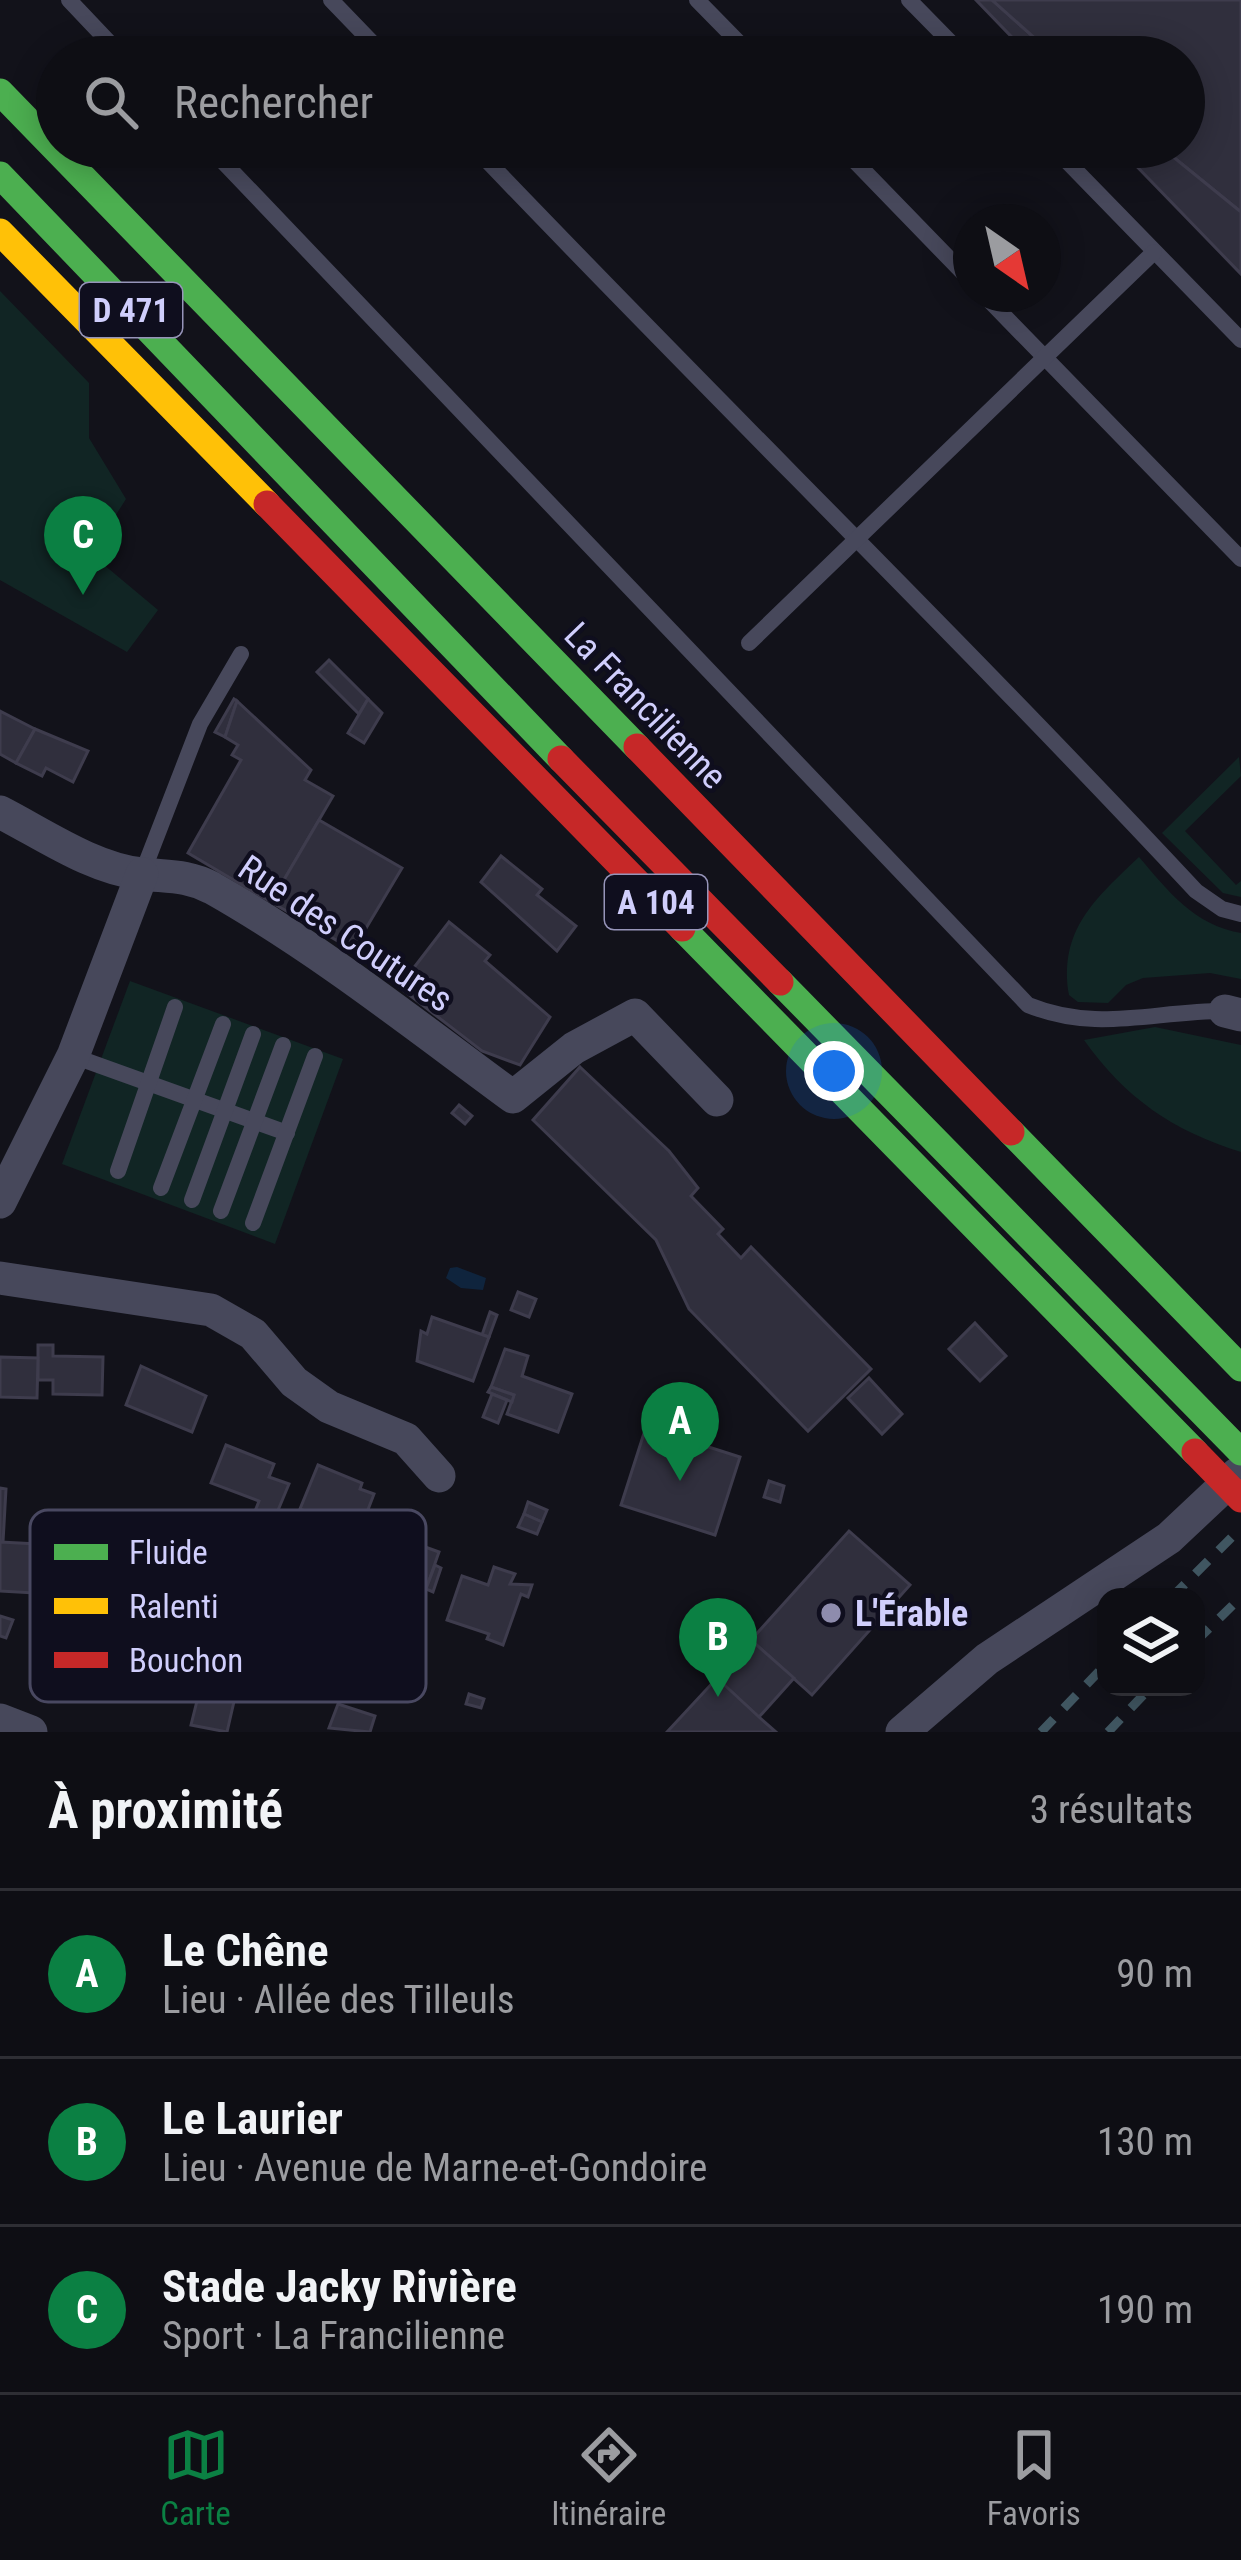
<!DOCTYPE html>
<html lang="fr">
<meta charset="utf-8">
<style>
body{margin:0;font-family:"Roboto Condensed",sans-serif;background:#17171d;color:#f1f3f6}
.controls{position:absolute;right:36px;bottom:36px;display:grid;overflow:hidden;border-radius:24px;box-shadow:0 6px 30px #0003}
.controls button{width:108px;height:108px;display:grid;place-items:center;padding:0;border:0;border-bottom:3px solid #2e2e34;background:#0e0e14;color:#f1f3f6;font:60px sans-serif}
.compass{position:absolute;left:953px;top:204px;width:108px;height:108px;border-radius:50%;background:#0e0e14;box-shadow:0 6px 30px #0003;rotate:146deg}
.you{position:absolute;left:834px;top:1071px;width:42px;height:42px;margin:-30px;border:9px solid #fff;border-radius:50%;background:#1a73e8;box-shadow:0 0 0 18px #1a73e833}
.badge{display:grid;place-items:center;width:78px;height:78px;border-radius:50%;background:#0b8043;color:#fff;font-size:39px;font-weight:700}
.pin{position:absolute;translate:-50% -99px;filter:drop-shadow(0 3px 6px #0008)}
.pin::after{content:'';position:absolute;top:63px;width:42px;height:36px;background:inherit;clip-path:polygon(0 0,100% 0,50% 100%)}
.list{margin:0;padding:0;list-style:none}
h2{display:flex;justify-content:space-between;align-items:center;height:156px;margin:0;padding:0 48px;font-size:51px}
h2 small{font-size:39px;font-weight:400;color:#9b9ca0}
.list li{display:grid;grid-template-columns:78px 1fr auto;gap:36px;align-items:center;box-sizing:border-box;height:168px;padding:0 48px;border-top:3px solid #2e2e34}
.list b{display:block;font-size:45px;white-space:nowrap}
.list p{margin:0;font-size:39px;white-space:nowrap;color:#9b9ca0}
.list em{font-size:39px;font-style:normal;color:#9b9ca0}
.icon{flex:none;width:66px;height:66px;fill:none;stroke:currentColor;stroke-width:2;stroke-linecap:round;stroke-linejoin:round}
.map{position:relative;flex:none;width:1241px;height:1732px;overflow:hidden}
.search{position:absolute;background:#0e0e14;box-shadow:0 6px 30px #0003;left:36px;right:36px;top:36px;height:132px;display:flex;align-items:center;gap:30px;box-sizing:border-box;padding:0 42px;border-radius:66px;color:#9b9ca0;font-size:45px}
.sheet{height:660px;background:#0e0e14}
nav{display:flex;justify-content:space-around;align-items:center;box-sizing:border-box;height:168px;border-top:3px solid #2e2e34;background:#0e0e14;font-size:33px;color:#9b9ca0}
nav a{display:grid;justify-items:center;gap:6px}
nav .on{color:#0b8043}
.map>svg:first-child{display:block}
.green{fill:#112524}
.water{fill:#0f243d}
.building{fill:#302f3d;stroke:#3e3c4d;stroke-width:3}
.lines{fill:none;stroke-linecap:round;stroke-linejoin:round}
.lane{stroke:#47485b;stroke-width:16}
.street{stroke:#47485b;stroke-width:33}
.fast{stroke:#4caf50;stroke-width:27}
.slow{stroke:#ffc107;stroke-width:27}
.jam{stroke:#c62828;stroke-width:27}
.rail{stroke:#405661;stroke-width:9;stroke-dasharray:18 15;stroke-linecap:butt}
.jam-bridge{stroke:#c62828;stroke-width:27}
.poi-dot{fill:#8e8cad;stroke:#0f0e1e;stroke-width:4.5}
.labels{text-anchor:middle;stroke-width:9;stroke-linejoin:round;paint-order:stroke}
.shield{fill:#0f0e1e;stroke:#9694b9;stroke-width:3}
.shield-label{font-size:33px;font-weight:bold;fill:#d0cefc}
.street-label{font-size:36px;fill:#d0cefc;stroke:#0f0e1e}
.poi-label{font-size:36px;font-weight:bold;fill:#d0cefc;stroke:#0f0e1e;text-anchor:start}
.key{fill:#0f0e1e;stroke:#494861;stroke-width:3}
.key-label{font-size:33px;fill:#d0cefc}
</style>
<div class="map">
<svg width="1241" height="1732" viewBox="0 0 1241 1732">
<rect width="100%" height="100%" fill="#12121a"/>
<!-- green -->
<g class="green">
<path d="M 0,291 L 89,383 L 89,438 L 126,499 L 91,554 L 158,610 L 127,652 L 0,580 Z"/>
<path d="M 1239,757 L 1241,776 L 1185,831 L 1236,885 L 1241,881 L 1241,897 L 1223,893 L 1162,833 Z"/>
<path d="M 1139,857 C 1168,891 1194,925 1241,933 L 1241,979 L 1210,973 L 1143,978 L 1126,985 L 1108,1003 L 1078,1002 L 1069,995 C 1058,930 1096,898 1139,857 Z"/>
<path d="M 130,981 L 343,1059 L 275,1244 L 62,1164 Z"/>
<path d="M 1155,1027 L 1241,1045 L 1241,1152 C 1173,1131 1125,1098 1084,1040 Z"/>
</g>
<!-- water -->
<path class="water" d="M 457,1267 L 486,1278 L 483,1290 L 461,1288 L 446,1278 L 450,1268 Z"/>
<!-- building -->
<g class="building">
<path d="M 976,0 L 992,0 L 1056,57 L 1031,57 Z"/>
<path d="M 992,0 L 1241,0 L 1241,212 L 1161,147 L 1184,147 L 1184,57 L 1056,57 Z"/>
<path d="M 1118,147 L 1161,147 L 1241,212 L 1241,274 Z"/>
<path d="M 329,660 L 368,699 L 359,714 L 317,672 Z"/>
<path d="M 234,699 L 237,701 L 225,737 L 215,732 Z"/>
<path d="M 368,699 L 382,713 L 364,743 L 348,733 Z"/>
<path d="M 237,701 L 311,770 L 305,780 L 333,796 L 271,902 L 188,853 L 241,760 L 232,755 L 238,745 L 225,737 Z"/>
<path d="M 0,711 L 35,729 L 16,763 L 0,754 Z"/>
<path d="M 35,729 L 88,751 L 73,782 L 46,768 L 42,776 L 16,763 Z"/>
<path d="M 319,820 L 402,868 L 353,950 L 271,902 Z"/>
<path d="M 501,856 L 542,889 L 537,895 L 576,926 L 557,951 L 481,882 Z"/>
<path d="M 449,922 L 490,955 L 485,961 L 550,1017 L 520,1065 L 482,1051 L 399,987 Z"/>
<path d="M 580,1067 L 669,1151 L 698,1188 L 691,1196 L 723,1229 L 718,1234 L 741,1258 L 751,1247 L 871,1369 L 808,1431 L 689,1309 L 656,1240 L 533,1120 Z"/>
<path d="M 459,1105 L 472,1116 L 465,1124 L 452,1113 Z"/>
<path d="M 518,1292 L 536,1299 L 529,1317 L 511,1310 Z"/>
<path d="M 490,1312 L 497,1315 L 489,1337 L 482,1335 Z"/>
<path d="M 432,1317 L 489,1337 L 473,1381 L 417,1361 L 421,1331 L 427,1334 Z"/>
<path d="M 975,1323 L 1006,1356 L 980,1381 L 949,1349 Z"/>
<path d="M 38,1345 L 53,1345 L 53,1356 L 103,1357 L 102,1395 L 53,1394 L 53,1380 L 38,1380 Z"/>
<path d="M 505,1349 L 528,1356 L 522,1376 L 572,1394 L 558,1432 L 507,1414 L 514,1395 L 491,1387 Z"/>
<path d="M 0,1357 L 38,1358 L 37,1398 L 0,1397 Z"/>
<path d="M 141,1366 L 206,1396 L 192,1432 L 126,1405 Z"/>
<path d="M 869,1378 L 902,1414 L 882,1434 L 848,1398 Z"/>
<path d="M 491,1387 L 514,1395 L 512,1402 L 488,1392 Z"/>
<path d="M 492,1394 L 507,1400 L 498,1423 L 483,1417 Z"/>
<path d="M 646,1427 L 740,1457 L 715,1535 L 621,1505 Z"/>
<path d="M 226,1445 L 274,1464 L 269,1477 L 289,1484 L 271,1527 L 252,1519 L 259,1501 L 211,1483 Z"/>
<path d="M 318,1465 L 362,1483 L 360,1489 L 374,1494 L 364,1520 L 349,1515 L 344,1527 L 300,1509 Z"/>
<path d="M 769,1481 L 784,1486 L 780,1502 L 764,1497 Z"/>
<path d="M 0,1488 L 6,1489 L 3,1542 L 0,1542 Z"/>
<path d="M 528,1502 L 547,1510 L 542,1522 L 524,1514 Z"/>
<path d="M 524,1514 L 542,1522 L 537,1534 L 518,1527 Z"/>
<path d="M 849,1531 L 910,1585 L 812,1695 L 751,1640 Z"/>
<path d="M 389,1534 L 439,1552 L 426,1589 L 376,1571 Z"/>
<path d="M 0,1542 L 37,1544 L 34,1593 L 0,1591 Z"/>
<path d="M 435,1565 L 441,1568 L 433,1592 L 426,1589 Z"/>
<path d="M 494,1567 L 515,1574 L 510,1584 L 532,1585 L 528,1597 L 521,1594 L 503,1645 L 487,1639 L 489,1634 L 447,1620 L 462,1576 L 488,1585 Z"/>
<path d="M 0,1616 L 13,1620 L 6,1638 L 0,1636 Z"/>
<path d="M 733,1624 L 794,1678 L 759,1717 L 699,1663 Z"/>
<path d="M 204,1673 L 238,1684 L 227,1732 L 191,1725 Z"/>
<path d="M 717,1678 L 759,1717 L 776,1732 L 667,1732 Z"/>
<path d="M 469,1694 L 484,1699 L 481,1708 L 466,1704 Z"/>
<path d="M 338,1704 L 375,1716 L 370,1732 L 329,1728 Z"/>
</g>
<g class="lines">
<!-- lane -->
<g class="lane">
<path d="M 69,0 L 123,57"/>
<path d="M 331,0 L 386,57"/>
<path d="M 697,0 L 753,57"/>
<path d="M 909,0 L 965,57"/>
<path d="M 209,147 L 1028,1005 C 1097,1033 1152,1011 1225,1011"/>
<path d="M 474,147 C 712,397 960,638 1196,891 L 1222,909 L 1241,914"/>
<path d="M 841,147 L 971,281"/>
<path d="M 1053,147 L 1241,340"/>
<path d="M 983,294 L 1241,559"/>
<path d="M 749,643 L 1154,252"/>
<path d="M 142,874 L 200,724 L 241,654"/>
<path d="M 73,1056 L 287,1133"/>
<path d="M 118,1171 L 175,1007"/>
<path d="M 161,1188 L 223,1024"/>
<path d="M 192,1200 L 253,1034"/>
<path d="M 221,1211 L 283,1045"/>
<path d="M 253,1223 L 315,1056"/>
</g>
<!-- street -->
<g class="street">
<path d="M 0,812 C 43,834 93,869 142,874 C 168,877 187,875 212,888 C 318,948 415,1025 513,1097 L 574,1048 L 635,1015 L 717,1100"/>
<path d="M 1225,1011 L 1241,1015"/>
<path d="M 0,1202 L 73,1056 L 142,874"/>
<path d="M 0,1278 L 211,1310 L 253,1334 L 294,1382 L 329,1407 L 406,1439 L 439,1476"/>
<path d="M 0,1720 L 31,1732"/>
<path d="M 902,1732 L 987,1659 L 1169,1538 L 1237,1474"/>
</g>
<!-- fast -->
<g class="fast">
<path d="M 0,92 L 637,747"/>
<path d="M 0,175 L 561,759"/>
<path d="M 682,928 L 1195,1452"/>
<path d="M 780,982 L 1241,1452"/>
<path d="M 1011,1132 L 1241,1368"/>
</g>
<!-- slow -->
<path class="slow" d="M 0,232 L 267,504"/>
<!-- jam -->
<g class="jam">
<path d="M 267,504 L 682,928"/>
<path d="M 637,747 L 1011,1132"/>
<path d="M 561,759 L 780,982"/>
</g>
<!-- rail -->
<g class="rail">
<path d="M 1172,1597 L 1241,1528"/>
<path d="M 1196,1641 L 1241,1597"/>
<path d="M 1041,1732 L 1106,1664"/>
<path d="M 1108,1732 L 1151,1687"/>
</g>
<!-- jam-bridge -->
<path class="jam-bridge" d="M 1195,1452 L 1241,1499"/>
</g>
<!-- markers -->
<circle class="poi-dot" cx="831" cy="1613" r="12"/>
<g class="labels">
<!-- shield labels -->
<g class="shield">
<rect x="80" y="283" width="102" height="54" rx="9"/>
<rect x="605" y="875" width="102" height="54" rx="9"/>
</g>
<g class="shield-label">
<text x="131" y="322">D 471</text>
<text x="656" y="914">A 104</text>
</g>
<!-- street labels -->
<g class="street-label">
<text transform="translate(646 705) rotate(46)" y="13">La Francilienne</text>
<text transform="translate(346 933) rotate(34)" y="13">Rue des Coutures</text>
</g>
<!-- poi labels -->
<g class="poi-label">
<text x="855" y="1626">L'Érable</text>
</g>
</g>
<!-- legend -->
<rect x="30" y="1510" width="396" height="192" rx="18" class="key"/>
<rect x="54" y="1544" width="54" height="16" fill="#4caf50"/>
<rect x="54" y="1598" width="54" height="16" fill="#ffc107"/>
<rect x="54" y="1652" width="54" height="16" fill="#c62828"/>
<g class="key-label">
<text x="129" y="1564">Fluide</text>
<text x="129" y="1618">Ralenti</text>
<text x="129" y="1672">Bouchon</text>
</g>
</svg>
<div class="controls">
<button><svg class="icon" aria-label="layers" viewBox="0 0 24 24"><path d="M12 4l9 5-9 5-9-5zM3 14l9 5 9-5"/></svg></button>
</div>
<svg class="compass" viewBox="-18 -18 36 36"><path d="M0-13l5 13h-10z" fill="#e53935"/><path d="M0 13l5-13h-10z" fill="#9b9ca0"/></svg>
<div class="you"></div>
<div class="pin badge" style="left:680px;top:1481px">A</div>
<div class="pin badge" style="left:718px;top:1697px">B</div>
<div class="pin badge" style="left:83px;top:595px">C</div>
<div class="search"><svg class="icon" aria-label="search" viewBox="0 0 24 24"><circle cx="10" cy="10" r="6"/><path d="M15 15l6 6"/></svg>Rechercher</div>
</div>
<section class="sheet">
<h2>À proximité<small>3 résultats</small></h2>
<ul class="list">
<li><span class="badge">A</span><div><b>Le Chêne</b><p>Lieu · Allée des Tilleuls</p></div><em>90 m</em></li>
<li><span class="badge">B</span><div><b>Le Laurier</b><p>Lieu · Avenue de Marne-et-Gondoire</p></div><em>130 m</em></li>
<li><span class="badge">C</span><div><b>Stade Jacky Rivière</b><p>Sport · La Francilienne</p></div><em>190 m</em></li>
</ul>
</section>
<nav>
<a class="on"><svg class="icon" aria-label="map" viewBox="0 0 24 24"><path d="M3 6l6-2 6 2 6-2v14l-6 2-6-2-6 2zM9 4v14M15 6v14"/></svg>Carte</a>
<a><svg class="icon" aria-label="directions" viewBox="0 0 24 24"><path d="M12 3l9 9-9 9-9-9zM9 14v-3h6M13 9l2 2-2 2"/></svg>Itinéraire</a>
<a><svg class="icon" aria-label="saved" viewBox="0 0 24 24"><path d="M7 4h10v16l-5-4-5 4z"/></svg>Favoris</a>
</nav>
